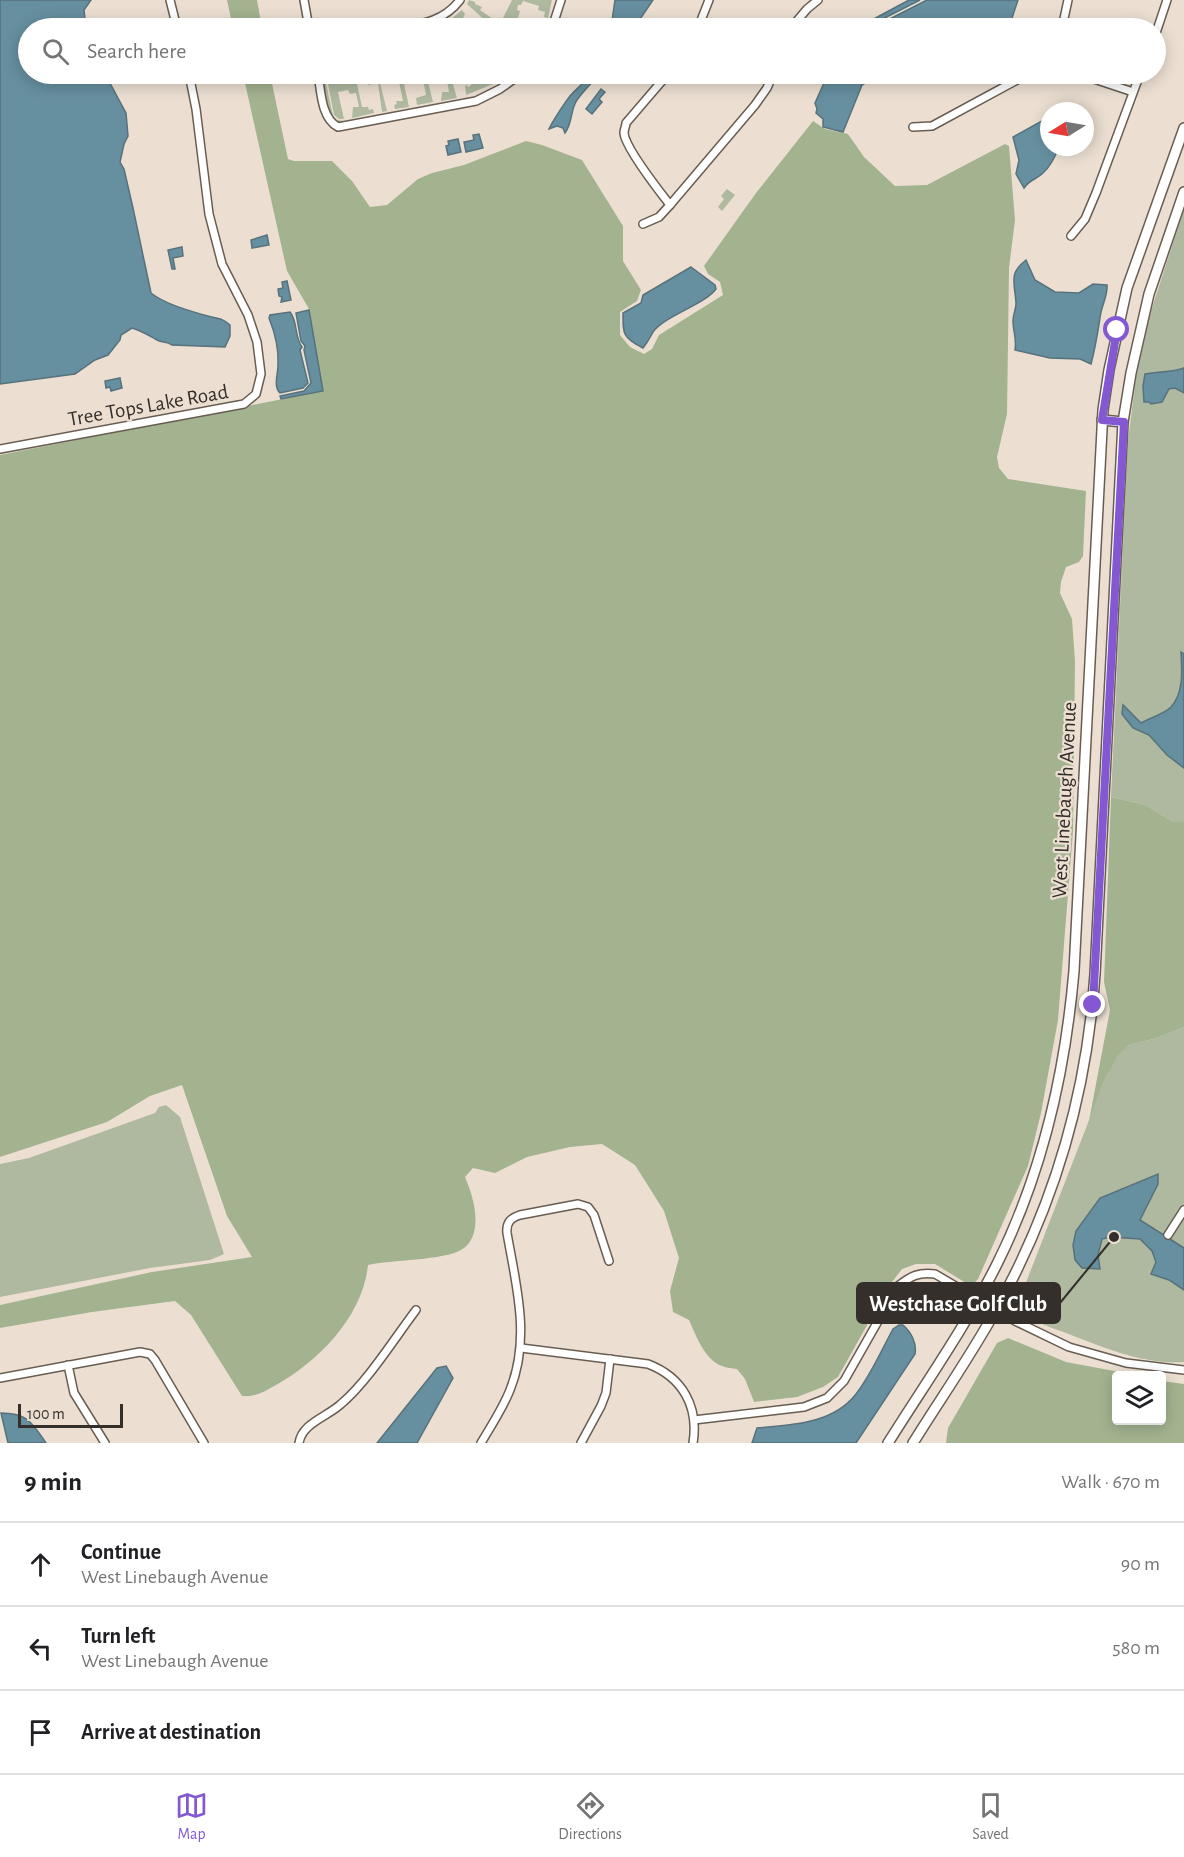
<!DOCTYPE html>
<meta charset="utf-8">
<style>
body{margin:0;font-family:"Alegreya Sans",sans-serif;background:#f2f2f2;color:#202124}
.controls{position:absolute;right:18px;bottom:18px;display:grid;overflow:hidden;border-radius:6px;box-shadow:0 3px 15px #0003}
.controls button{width:54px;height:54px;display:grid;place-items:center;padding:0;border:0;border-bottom:2px solid #e0e0e0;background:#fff;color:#202124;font:30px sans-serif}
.compass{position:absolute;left:1040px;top:102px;width:54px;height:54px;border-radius:50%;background:#fff;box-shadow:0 3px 15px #0003;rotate:259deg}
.scale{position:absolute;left:18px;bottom:15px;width:105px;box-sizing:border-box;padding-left:6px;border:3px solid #342f2a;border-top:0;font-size:16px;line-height:21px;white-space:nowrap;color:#342f2a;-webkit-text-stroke:4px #ecdfd2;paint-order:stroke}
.stop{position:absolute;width:18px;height:18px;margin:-14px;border:4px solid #8358d2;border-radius:50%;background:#fff}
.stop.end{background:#8358d2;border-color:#fff;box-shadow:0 2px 6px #0008}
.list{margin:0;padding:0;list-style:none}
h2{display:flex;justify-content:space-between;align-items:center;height:78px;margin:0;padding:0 24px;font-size:26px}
h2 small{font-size:20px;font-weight:400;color:#757577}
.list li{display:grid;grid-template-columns:39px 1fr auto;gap:18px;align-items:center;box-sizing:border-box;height:84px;padding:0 24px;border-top:2px solid #e0e0e0}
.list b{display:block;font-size:22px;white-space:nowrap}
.list p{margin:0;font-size:20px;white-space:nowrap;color:#757577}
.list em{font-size:20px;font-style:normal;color:#757577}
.icon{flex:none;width:33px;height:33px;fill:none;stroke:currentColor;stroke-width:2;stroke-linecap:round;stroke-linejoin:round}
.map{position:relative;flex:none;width:1184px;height:1443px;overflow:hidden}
.search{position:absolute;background:#fff;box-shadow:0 3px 15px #0003;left:18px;right:18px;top:18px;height:66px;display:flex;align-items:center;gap:15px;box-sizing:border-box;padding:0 21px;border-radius:33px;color:#757577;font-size:22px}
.sheet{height:330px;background:#fff}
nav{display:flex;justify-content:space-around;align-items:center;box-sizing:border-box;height:84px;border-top:2px solid #e0e0e0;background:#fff;font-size:16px;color:#757577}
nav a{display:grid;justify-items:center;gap:3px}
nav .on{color:#8358d2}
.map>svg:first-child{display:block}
.green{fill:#aeb9a0}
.forest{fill:#a3b390}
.water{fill:#668f9f;stroke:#57727c;stroke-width:1.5}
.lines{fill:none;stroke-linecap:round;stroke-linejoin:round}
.street-casing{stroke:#685d52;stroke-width:10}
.secondary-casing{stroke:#685d52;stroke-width:12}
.street{stroke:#fff;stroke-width:7}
.secondary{stroke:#fff;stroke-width:9}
.route{stroke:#8358d2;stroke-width:8}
.labels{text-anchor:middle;stroke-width:4.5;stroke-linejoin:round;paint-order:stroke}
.street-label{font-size:21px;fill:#342f2a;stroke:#ecdfd2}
.leader{fill:none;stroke:#342f2a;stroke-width:2}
.callout-dot{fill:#342f2a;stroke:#ecdfd2;stroke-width:2}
.callout{fill:#342f2a;stroke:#342f2a;stroke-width:2}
.callout-label{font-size:22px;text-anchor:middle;font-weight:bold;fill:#fff}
</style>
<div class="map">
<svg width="1184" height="1443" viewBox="0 0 1184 1443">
<rect width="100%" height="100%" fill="#ecdfd2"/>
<!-- green -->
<g class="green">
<path d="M 469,0 L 475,2 L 475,4 L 482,7 L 480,10 L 500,24 L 512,0 L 552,0 L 548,18 L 544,17 L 545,12 L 538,10 L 539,6 L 523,1 L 521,5 L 518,5 L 517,10 L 520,11 L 518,18 L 545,26 L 544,28 L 528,28 L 515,21 L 511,28 L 489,28 L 486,26 L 488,23 L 467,4 Z"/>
<path d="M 462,10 L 465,14 L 461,22 L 468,28 L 460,28 L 459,26 L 454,28 L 452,25 L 447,28 L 445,24 Z"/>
<path d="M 322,74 L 324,74 L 333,116 L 337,120 L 344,121 L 344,123 C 324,123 325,89 322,74 Z"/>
<path d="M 326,74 L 334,74 L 336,80 L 352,76 L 352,74 L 381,74 L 382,75 L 405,74 L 406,78 L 403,79 L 409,107 L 395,109 L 394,105 L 397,104 L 396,101 L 403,101 L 398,77 L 380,83 L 387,111 L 382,112 L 378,83 L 368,85 L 368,82 L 357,84 L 362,107 L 368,107 L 369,110 L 373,109 L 374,113 L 352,118 L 353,107 L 359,107 L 356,93 L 350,94 L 348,90 L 338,92 L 344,119 L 339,119 L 334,115 Z"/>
<path d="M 422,74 L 428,74 L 426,74 L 433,102 L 417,105 L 416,98 L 426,95 Z"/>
<path d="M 437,74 L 450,74 L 457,98 L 441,101 L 442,92 L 449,92 L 446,75 L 437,76 Z"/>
<path d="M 469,74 L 474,74 L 479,83 L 483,81 L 485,83 L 491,80 L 493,84 L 466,95 L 465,85 L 469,87 L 472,84 Z"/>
<path d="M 727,189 L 735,195 L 722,211 L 718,207 L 724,199 L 721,196 Z"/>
<path d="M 1184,209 L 1184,822 L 1173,822 L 1146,805 L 1111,797 L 1128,441 L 1136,377 L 1151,311 Z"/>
<path d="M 1184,1027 L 1184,1362 C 1144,1365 1102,1347 1066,1333 C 1056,1329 1044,1326 1035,1320 C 1026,1316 1022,1307 1020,1298 L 1105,1079 L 1117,1055 L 1129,1045 L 1157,1038 Z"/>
<path d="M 166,1105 L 180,1117 L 224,1254 L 210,1260 L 150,1268 L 0,1297 L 0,1164 L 29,1158 L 155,1113 L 159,1107 Z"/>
</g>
<!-- forest -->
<g class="forest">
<path d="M 227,0 L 257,0 L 262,28 L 233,28 Z"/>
<path d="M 243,74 L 270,74 L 288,159 L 294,161 L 332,161 L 352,181 L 370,207 L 387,205 L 418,179 L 432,173 L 464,165 L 526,141 L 542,145 L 582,160 L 623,226 L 623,261 L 641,290 L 637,301 L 620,312 L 620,335 L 630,347 L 644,354 L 652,349 L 659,335 L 723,295 L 720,282 L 708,274 L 704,266 L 756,193 L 813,121 L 825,129 L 848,134 L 864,157 L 895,186 L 927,185 L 1005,144 L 1009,146 L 1015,220 L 1009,268 L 1007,414 L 997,457 L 999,468 L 1008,479 L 1086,491 L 1083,556 L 1079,562 L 1066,567 L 1061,582 L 1060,593 L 1072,619 L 1075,661 L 1073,831 L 1058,1020 L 1041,1113 L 1028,1166 L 978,1279 L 973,1284 L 966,1283 L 935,1264 L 916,1264 L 902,1269 L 889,1286 L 838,1377 L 823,1387 L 797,1397 L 754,1402 L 745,1379 L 737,1369 C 732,1368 727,1368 722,1366 C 705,1360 696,1336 689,1320 L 673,1312 L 670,1291 L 679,1258 L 664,1211 L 635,1165 L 602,1144 L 570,1147 L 527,1157 L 495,1173 L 473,1168 L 465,1177 C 474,1197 485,1236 461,1250 C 445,1260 390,1260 368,1265 C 363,1316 319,1361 276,1385 C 264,1392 256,1397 242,1396 L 191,1315 L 175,1301 L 92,1312 L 0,1328 L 0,1305 L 152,1272 L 252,1257 L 227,1216 L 182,1085 L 150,1096 L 107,1122 L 0,1157 L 0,455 L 323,391 L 309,309 L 287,271 Z"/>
<path d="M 1111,797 L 1146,805 L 1173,822 L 1184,822 L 1184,1027 L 1157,1038 L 1129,1045 L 1118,1055 L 1105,1079 L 1089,1121 L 1110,1010 L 1104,982 Z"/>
<path d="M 1008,1338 L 1066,1362 L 1136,1375 L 1116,1376 L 1116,1420 L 1162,1420 L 1162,1381 L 1184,1384 L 1184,1443 L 946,1443 L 948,1428 L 997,1343 Z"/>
</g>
<!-- water -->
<g class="water">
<path d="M 0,0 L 91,0 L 84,10 L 86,28 L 28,28 L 28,74 L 105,74 L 126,113 L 128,136 L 124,144 L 120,162 L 124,169 L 133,208 L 151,293 C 165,304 187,310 204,315 C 216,319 220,316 230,325 L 230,336 L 225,347 L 172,345 C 166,341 163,343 157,340 C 148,335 142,331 132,328 L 121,335 L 120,340 L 108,355 L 95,360 L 75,374 L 0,384 Z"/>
<path d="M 615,0 L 653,0 L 634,28 L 611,28 Z"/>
<path d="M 909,0 L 920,0 L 865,28 L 857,28 Z"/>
<path d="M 927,0 L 1018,0 L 1011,21 L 999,28 L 872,28 Z"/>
<path d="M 589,74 L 599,74 C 592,83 583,91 577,100 C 570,110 573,123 565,133 L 563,128 L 557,126 L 549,129 C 552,122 564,104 570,96 C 577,88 584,84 589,74 Z"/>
<path d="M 828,74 L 879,74 L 862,85 L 843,132 L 823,127 L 823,119 L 816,113 L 817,109 L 815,103 Z"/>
<path d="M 601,89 L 605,92 L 599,99 L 602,102 L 592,114 L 586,109 Z"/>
<path d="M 1049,117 L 1049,147 L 1059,147 C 1055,157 1051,166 1043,173 C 1037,179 1029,180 1024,188 L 1016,174 L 1019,160 L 1013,137 Z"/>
<path d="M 479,134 L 483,148 L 466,152 L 464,142 L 474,140 L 473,135 Z"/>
<path d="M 458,139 L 461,152 L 448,155 L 446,146 L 449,145 L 448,141 Z"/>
<path d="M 267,235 L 269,245 L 252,248 L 251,240 Z"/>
<path d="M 182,247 L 183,256 L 173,258 L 175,269 L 172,269 L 168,250 Z"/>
<path d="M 1026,260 L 1035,280 L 1055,292 L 1079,293 L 1093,284 L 1107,285 C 1108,294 1103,303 1101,312 C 1098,330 1096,346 1091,364 L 1080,359 L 1050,358 L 1015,350 C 1017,340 1013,331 1013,321 C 1013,315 1016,309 1016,303 C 1015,284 1008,273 1026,260 Z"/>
<path d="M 691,267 L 715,285 L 716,289 C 704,305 666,315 653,332 C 650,337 648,342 643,348 C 623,337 623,336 623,313 L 641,303 L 643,295 Z"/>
<path d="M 287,281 L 291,300 L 281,302 L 282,297 L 279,296 L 278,289 L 283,288 L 282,282 Z"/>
<path d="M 309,310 L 323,391 L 281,399 L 280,396 L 304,391 L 311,383 L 304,350 L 305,346 L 301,341 L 296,313 Z"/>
<path d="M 290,312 C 298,321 294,337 302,347 L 300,350 L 308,383 L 303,388 L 280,393 C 273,386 278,375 278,365 C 279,349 275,333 269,318 L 270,315 Z"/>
<path d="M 1184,368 L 1184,393 L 1175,388 L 1169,389 L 1162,402 L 1151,404 L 1149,402 L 1144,402 L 1143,386 L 1145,374 C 1159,371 1171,373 1184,368 Z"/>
<path d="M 120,378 L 122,388 L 111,391 L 110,387 L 106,388 L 105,381 Z"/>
<path d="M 1181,652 L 1184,654 L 1184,768 L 1167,755 L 1149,735 L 1133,728 L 1122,714 L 1123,705 L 1141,723 C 1150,718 1164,714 1171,707 C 1184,693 1182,670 1181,652 Z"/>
<path d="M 1158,1174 L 1158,1184 L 1140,1220 L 1184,1248 L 1184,1290 L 1169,1280 L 1151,1274 L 1156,1262 L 1152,1251 L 1140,1239 L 1110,1237 L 1102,1239 L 1098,1255 L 1100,1269 L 1082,1268 L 1075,1260 L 1073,1245 L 1076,1231 L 1100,1198 Z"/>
<path d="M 899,1325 L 903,1325 C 911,1332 917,1343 915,1354 L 856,1443 L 752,1443 L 757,1428 C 791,1425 833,1424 856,1394 C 871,1375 881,1351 893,1329 Z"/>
<path d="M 446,1366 L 453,1378 L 417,1443 L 377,1443 L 437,1368 Z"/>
<path d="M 1,1413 C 28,1413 32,1423 46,1443 L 8,1443 Z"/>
</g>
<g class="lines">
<defs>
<g id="street">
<path d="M 170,0 L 177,28"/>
<path d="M 304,0 L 309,28"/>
<path d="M 400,28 C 424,24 445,20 460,0"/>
<path d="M 552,28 L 561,0"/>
<path d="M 698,28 L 709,0"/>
<path d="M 791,28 L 807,9 L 818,0"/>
<path d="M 1062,28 L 1068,0"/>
<path d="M 1156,33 L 1167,0"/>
<path d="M 318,74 C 321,91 321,118 338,127 L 476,101 L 500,89 L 521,74"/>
<path d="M 668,74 L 626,123 C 626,126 624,129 624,133 C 625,148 660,192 670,205"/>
<path d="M 1083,74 L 1088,77 L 1133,92"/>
<path d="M 913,127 L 932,126 L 1028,74"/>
<path d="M 643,224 L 659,217 L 670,205 L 755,105 L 767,88 L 773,74"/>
<path d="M 1071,236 L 1085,219 L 1096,193 L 1140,74"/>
<path d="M 0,449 L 244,404 L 256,394 L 261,374 L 257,342 L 248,315 L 222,264 L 209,214 L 196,109 L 189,74"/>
<path d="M 1168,1235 L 1184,1210"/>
<path d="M 521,1348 L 648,1364 C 682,1377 699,1406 693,1443"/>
<path d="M 68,1365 L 74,1393 L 105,1443"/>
<path d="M 0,1378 L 140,1352 L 150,1354 L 155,1360 L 204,1443"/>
<path d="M 694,1420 L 804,1407 L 827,1398 L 844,1381 L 898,1286 C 911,1276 918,1272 935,1274 L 1015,1321 L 1069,1347 L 1126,1363 L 1184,1370"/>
<path d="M 299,1443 C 302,1423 327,1417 341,1404 C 368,1381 394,1339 416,1310"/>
<path d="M 481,1443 C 491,1426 503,1408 510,1390 C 531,1338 516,1285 507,1233 C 506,1222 511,1218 520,1215 L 578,1204 L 588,1207 L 594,1215 L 609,1261"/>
<path d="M 581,1443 L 601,1406 L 606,1393 L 610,1359"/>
</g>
<g id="secondary">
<path d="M 1102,420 L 1123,422"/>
<path d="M 888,1443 C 925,1384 966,1326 997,1264 C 1043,1172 1065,1074 1074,971 L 1103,410 L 1109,370 L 1127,288 L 1184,128"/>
<path d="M 913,1443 C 941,1398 972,1354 997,1308 C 1055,1204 1087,1092 1095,974 L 1123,422 L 1131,373 L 1149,294 L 1184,192"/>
</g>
</defs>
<!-- street casing -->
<use href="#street" class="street-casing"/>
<!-- secondary casing -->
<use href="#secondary" class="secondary-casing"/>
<!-- street -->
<use href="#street" class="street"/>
<!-- secondary -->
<use href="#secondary" class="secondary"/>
</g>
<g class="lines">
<!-- route -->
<path class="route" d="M 1093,1005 L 1124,422 L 1102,420 L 1117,330"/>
</g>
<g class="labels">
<!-- street labels -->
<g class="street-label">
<text transform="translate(148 405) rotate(-10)" y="7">Tree Tops Lake Road</text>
<text transform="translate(1064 800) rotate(-87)" y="7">West Linebaugh Avenue</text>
</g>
</g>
<!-- callouts -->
<path class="leader" d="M1114 1237L1060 1303"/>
<circle class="callout-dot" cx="1114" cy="1237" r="6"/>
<rect class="callout" x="857" y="1283" width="203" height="40" rx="6"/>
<g class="callout-label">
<text x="958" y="1311">Westchase Golf Club</text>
</g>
</svg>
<div class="controls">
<button><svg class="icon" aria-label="layers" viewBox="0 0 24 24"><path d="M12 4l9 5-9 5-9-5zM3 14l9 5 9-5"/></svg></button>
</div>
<svg class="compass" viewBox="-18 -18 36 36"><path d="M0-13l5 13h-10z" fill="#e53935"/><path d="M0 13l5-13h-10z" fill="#757577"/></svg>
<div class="scale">100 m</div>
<div class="stop" style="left:1117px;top:330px"></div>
<div class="stop end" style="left:1093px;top:1005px"></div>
<div class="search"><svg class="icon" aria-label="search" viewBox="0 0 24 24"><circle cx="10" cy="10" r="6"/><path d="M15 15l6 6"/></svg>Search here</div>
</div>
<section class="sheet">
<h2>9 min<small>Walk · 670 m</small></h2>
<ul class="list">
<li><svg class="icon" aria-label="ahead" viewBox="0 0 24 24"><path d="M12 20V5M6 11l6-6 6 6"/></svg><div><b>Continue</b><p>West Linebaugh Avenue</p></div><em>90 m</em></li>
<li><svg class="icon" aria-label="left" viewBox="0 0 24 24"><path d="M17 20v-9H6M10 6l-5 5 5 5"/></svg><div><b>Turn left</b><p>West Linebaugh Avenue</p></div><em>580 m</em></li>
<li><svg class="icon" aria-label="arrive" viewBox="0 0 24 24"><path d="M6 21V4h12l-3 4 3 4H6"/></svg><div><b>Arrive at destination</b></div></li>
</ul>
</section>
<nav>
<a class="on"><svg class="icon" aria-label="map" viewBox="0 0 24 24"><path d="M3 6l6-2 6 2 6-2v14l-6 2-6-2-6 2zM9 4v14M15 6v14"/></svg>Map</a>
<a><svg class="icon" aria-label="directions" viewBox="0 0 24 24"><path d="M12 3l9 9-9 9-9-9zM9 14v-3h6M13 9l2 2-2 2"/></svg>Directions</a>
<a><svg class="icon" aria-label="saved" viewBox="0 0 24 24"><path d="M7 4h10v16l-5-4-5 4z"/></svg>Saved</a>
</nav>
